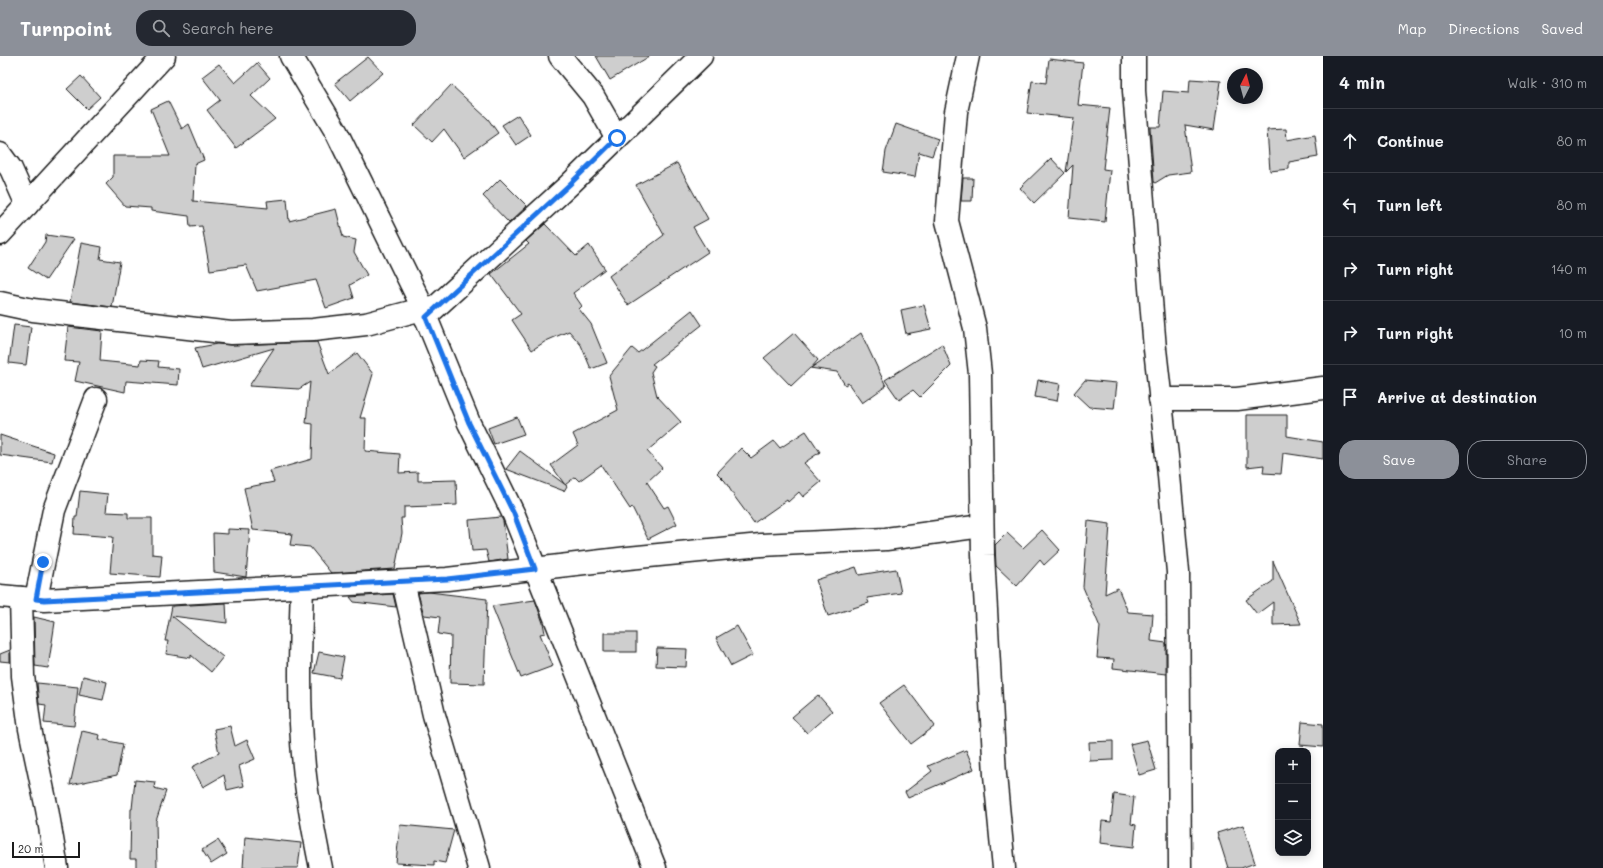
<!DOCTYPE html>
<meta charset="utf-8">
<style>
body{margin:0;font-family:Mali,sans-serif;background:#242831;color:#f1f3f6}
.controls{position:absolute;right:12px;bottom:12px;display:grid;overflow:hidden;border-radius:8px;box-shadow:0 2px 10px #0003}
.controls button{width:36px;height:36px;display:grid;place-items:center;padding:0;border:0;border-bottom:1px solid #363941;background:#171b24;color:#f1f3f6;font:20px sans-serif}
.compass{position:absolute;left:1227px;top:12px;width:36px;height:36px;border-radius:50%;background:#171b24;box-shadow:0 2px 10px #0003;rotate:6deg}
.scale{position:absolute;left:12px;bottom:10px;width:68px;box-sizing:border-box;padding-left:4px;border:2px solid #1c1c1c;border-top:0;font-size:11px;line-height:14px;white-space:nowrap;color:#1c1c1c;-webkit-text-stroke:3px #fff;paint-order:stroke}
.stop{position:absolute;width:12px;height:12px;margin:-9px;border:3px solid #1a73e8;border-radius:50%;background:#fff}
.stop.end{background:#1a73e8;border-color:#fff;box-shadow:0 1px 4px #0008}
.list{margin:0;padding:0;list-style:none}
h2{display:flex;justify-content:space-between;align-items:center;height:52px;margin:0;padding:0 16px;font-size:17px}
h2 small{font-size:13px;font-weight:400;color:#9ea1a6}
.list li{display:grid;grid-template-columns:26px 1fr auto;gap:12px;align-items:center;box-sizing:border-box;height:64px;padding:0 16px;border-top:1px solid #363941}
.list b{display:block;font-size:15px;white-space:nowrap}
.list em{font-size:13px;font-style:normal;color:#9ea1a6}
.actions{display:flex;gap:8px;padding:12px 16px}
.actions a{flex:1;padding:9px 0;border:1px solid #8c9099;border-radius:16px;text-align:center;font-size:14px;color:#8c9099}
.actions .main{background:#8c9099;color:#fff}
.icon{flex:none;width:22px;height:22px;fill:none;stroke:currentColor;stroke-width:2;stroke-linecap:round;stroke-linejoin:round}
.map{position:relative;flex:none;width:1323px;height:812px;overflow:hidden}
header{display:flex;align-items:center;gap:24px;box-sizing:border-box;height:56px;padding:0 20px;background:#8c9099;color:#fff}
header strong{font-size:19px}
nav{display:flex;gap:22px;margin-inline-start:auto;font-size:14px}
.search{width:280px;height:36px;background:#242831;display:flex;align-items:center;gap:10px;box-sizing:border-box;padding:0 14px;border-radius:16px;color:#9ea1a6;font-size:15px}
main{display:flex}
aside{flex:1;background:#171b24}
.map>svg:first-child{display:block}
.building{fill:#cecece;stroke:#1c1c1c}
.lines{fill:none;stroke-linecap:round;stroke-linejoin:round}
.minor-casing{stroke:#1c1c1c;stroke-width:25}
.minor{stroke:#fff;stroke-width:22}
.route{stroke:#1a73e8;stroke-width:5}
</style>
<header>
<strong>Turnpoint</strong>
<div class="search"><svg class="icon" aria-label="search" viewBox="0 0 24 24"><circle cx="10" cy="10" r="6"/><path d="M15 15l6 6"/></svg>Search here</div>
<nav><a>Map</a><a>Directions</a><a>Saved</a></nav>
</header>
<main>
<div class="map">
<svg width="1323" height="812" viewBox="0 0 1323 812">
<rect width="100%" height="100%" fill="#fff"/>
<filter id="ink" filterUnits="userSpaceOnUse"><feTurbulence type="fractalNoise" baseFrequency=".025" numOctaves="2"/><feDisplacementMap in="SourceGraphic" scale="8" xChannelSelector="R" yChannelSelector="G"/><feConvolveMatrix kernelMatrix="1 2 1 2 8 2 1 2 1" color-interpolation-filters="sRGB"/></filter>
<g filter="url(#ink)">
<!-- building -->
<g class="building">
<path d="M 596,0 L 650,0 L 610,24 Z"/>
<path d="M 368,1 L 383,17 L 350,45 L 335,27 Z"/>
<path d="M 1049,3 L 1083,7 L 1078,49 L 1110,52 L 1103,113 L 1110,114 L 1105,166 L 1069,162 L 1073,109 L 1066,116 L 1074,62 L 1027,57 L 1032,25 L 1046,27 Z"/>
<path d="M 257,7 L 270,22 L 251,40 L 275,63 L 236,92 L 207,54 L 220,44 L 202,21 L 219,8 L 235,27 Z"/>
<path d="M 81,20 L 100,41 L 87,53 L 67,33 Z"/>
<path d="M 1190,23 L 1221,25 L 1214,74 L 1185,69 L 1191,116 L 1168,119 L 1155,127 L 1154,125 L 1150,71 L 1160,71 L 1163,35 L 1189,37 Z"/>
<path d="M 451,29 L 488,63 L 498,77 L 464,101 L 444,73 L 432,86 L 414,69 Z"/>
<path d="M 168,45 L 182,73 L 189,68 L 204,104 L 195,108 L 193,145 L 268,152 L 267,145 L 287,143 L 289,165 L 336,153 L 343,181 L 356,184 L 354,196 L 367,219 L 350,229 L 354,242 L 326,252 L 316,224 L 257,235 L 246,209 L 210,214 L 202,170 L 190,171 L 189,160 L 151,155 L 151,152 L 125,150 L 106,128 L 113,121 L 113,100 L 170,100 L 151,53 Z"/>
<path d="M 518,59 L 531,79 L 516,89 L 502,69 Z"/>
<path d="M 896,68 L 938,83 L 932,100 L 919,96 L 915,121 L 883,116 L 886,95 Z"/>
<path d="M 1286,73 L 1287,84 L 1315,79 L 1318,101 L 1289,106 L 1289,113 L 1270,115 L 1267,74 Z"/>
<path d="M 1051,102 L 1065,117 L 1034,147 L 1020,132 Z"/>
<path d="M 677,107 L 708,163 L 693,171 L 708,196 L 628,249 L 609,220 L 664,179 L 636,129 Z"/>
<path d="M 963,122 L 973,122 L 972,145 L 961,145 Z"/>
<path d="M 500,123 L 527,150 L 509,167 L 483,140 Z"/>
<path d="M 545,168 L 576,200 L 589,189 L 605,213 L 573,237 L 582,250 L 579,253 L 591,268 L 607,307 L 591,313 L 581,289 L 569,275 L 546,285 L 532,294 L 512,264 L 521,258 L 491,218 L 529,188 L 526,185 Z"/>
<path d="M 46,179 L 74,183 L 46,224 L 28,212 L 45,186 Z"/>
<path d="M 81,187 L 102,191 L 100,203 L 120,206 L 112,251 L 70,246 Z"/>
<path d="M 924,249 L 931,273 L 906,278 L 901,254 Z"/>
<path d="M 692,254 L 702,269 L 652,308 L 655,310 L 651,316 L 657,340 L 681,366 L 647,395 L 662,412 L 647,426 L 664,452 L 668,450 L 677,468 L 648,483 L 632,451 L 630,453 L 601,409 L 579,425 L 575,421 L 565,429 L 551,409 L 578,389 L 573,378 L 618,354 L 609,320 L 632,292 L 638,297 Z"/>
<path d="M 14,269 L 31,271 L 26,309 L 9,307 Z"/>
<path d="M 68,271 L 102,275 L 100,305 L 140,309 L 141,304 L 159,305 L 158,311 L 179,313 L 178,329 L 126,325 L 125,336 L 75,325 L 79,306 L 64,305 Z"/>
<path d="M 794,277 L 818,304 L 811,312 L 861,277 L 886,330 L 862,347 L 848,327 L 845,329 L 837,316 L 810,312 L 791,330 L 764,302 Z"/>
<path d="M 317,286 L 329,318 L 357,297 L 373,318 L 360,362 L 366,362 L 365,395 L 400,398 L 399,417 L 418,416 L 418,425 L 456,424 L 457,449 L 404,451 L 404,462 L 401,462 L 402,477 L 395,513 L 331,517 L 310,491 L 290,489 L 292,478 L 253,474 L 244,432 L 274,426 L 270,415 L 312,403 L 313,368 L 306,367 L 310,326 L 299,333 L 249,330 L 274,292 L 202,313 L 195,292 L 217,288 L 231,289 Z"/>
<path d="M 942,288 L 951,310 L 920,341 L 913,334 L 899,344 L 885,324 Z"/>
<path d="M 1038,324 L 1060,328 L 1057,345 L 1035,341 Z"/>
<path d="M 1085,324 L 1117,327 L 1114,353 L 1089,351 L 1074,337 Z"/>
<path d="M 1247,359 L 1287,359 L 1287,380 L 1323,386 L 1323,403 L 1283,397 L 1281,418 L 1263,417 L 1264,409 L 1247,411 Z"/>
<path d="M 517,361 L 524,378 L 494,388 L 488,372 Z"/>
<path d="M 806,375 L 820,396 L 804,407 L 821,426 L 803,441 L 799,436 L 788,446 L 787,444 L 754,467 L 734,440 L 725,425 L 717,417 L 741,392 L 751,402 L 774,385 L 780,392 Z"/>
<path d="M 0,379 L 54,397 L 52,406 L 0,399 Z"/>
<path d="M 520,395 L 567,430 L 564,435 L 506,413 Z"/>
<path d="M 80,435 L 108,438 L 106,456 L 128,457 L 128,462 L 152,462 L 152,498 L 162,499 L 160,521 L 110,517 L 113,481 L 74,478 L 75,461 L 77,461 Z"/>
<path d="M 501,461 L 503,465 L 508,503 L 489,506 L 486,494 L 472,495 L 469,464 Z"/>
<path d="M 1088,465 L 1110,468 L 1105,538 L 1118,532 L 1128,556 L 1153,558 L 1151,585 L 1166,587 L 1166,618 L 1113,612 L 1114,603 L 1097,602 L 1100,571 L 1083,531 Z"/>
<path d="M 228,473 L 250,474 L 246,521 L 214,516 L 213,477 L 228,478 Z"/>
<path d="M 1042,474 L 1060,494 L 1044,509 L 1040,504 L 1017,530 L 996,510 L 995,489 L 1007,477 L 1023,492 Z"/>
<path d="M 1273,505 L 1284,530 L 1301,568 L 1273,569 L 1273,546 L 1257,558 L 1246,544 L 1273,525 Z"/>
<path d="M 856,511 L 859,519 L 896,513 L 901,537 L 867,542 L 869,547 L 828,560 L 816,524 Z"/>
<path d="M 429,536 L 487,543 L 484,628 L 450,627 L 451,580 L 438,578 L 440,561 L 424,559 L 418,537 Z"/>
<path d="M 393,538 L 396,551 L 354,546 L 350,541 Z"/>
<path d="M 535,544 L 543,567 L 545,577 L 540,578 L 553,610 L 521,622 L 492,550 Z"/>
<path d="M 226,547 L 227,567 L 172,560 L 223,601 L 211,616 L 191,599 L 191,602 L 166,598 L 168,585 L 165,585 L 172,550 Z"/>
<path d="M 34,561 L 55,566 L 48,612 L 35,610 Z"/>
<path d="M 737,570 L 753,599 L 731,610 L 716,582 Z"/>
<rect x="604" y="577" width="32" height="19"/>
<path d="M 657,592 L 687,593 L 686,611 L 656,610 Z"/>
<path d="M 10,594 L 10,606 L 0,605 L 0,598 Z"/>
<path d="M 319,596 L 344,601 L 340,622 L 314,617 Z"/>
<path d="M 83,620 L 107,626 L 103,644 L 79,639 Z"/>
<path d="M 37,627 L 78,631 L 74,670 L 44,667 L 46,649 L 39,648 Z"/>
<path d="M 904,629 L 935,670 L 911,688 L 879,647 Z"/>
<path d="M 818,639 L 832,655 L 807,677 L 792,661 Z"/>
<path d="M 1302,666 L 1323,668 L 1323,691 L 1300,689 Z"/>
<path d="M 230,670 L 235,690 L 247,684 L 255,703 L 239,710 L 244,730 L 227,734 L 224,719 L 203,731 L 192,711 L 219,697 L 214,673 Z"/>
<path d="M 82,675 L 100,679 L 99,683 L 123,688 L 117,719 L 70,729 Z"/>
<path d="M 1147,684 L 1156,714 L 1139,719 L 1130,688 Z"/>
<path d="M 1113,685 L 1113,704 L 1090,705 L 1089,686 Z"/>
<path d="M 966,694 L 974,713 L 908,742 L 905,736 L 932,715 L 928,710 Z"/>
<path d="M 135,724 L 155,726 L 154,732 L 166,735 L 156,765 L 157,812 L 136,812 L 136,803 L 130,803 L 131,753 L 132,753 Z"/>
<path d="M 1114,738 L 1134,741 L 1131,768 L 1136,769 L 1134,791 L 1100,787 L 1102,765 L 1111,766 Z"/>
<path d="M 400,769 L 454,774 L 445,807 L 434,805 L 434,809 L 396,807 Z"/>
<path d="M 1243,769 L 1255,807 L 1241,812 L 1228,812 L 1217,777 Z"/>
<path d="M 245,781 L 301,787 L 298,812 L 243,812 Z"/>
<path d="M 218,784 L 227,798 L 211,808 L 202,794 Z"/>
</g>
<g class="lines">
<defs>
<g id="minor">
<path d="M 291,0 L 337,77 L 418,242 L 469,367 L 514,459 L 655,812"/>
<path d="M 560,0 L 593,40 L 617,82"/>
<path d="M 968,0 L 956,56 L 947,165 L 975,272 L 980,318 L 983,499 L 995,719 L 1004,812"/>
<path d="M 1134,0 L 1134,35 L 1155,293 L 1168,409 L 1178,516 L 1180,812"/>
<path d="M 0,98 L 11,113 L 27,149"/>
<path d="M 0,178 L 164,0"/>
<path d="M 0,247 L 33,254 L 231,277 L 313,274 L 366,268 L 422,253"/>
<path d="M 425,261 L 569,129 L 701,0"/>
<path d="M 1160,343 L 1237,343 L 1323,332"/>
<path d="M 403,526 L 434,659 L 479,812"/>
<path d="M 302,531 C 300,590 298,650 304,710 C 307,744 314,778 321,812"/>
<path d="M 0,540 L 44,544 L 447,523 L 628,502 L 761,489 L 886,483 L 982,470"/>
<path d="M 21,542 L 23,620 L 30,673 L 47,753 L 57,812"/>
<path d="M 36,543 L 54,454 L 96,343"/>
</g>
</defs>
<!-- minor casing -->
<use href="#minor" class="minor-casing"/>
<!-- minor -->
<use href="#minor" class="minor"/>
</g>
</g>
<g class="lines" filter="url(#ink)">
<!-- route -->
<path class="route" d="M 43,506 L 36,543 L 44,544 L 447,523 L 535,513 L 514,458 L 469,367 L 426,261 L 569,129 L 617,82"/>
</g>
</svg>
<div class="controls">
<button>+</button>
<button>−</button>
<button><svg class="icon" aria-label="layers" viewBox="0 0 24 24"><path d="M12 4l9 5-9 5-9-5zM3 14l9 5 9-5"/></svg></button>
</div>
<svg class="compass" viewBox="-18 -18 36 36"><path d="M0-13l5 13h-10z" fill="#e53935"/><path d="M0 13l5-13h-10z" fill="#9ea1a6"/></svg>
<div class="scale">20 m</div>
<div class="stop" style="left:617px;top:82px"></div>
<div class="stop end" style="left:43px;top:506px"></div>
</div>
<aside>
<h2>4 min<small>Walk · 310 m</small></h2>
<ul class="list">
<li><svg class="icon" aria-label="ahead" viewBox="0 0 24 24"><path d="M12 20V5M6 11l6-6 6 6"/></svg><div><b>Continue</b></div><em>80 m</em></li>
<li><svg class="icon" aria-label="left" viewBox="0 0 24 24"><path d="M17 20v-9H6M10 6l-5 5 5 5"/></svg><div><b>Turn left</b></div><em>80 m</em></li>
<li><svg class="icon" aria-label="right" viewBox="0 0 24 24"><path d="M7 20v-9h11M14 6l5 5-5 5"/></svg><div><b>Turn right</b></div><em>140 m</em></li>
<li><svg class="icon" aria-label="right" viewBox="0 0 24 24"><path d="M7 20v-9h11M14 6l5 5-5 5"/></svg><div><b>Turn right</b></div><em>10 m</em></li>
<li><svg class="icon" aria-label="arrive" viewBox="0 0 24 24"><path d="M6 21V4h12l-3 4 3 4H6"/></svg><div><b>Arrive at destination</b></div></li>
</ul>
<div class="actions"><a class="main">Save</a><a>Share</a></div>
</aside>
</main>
